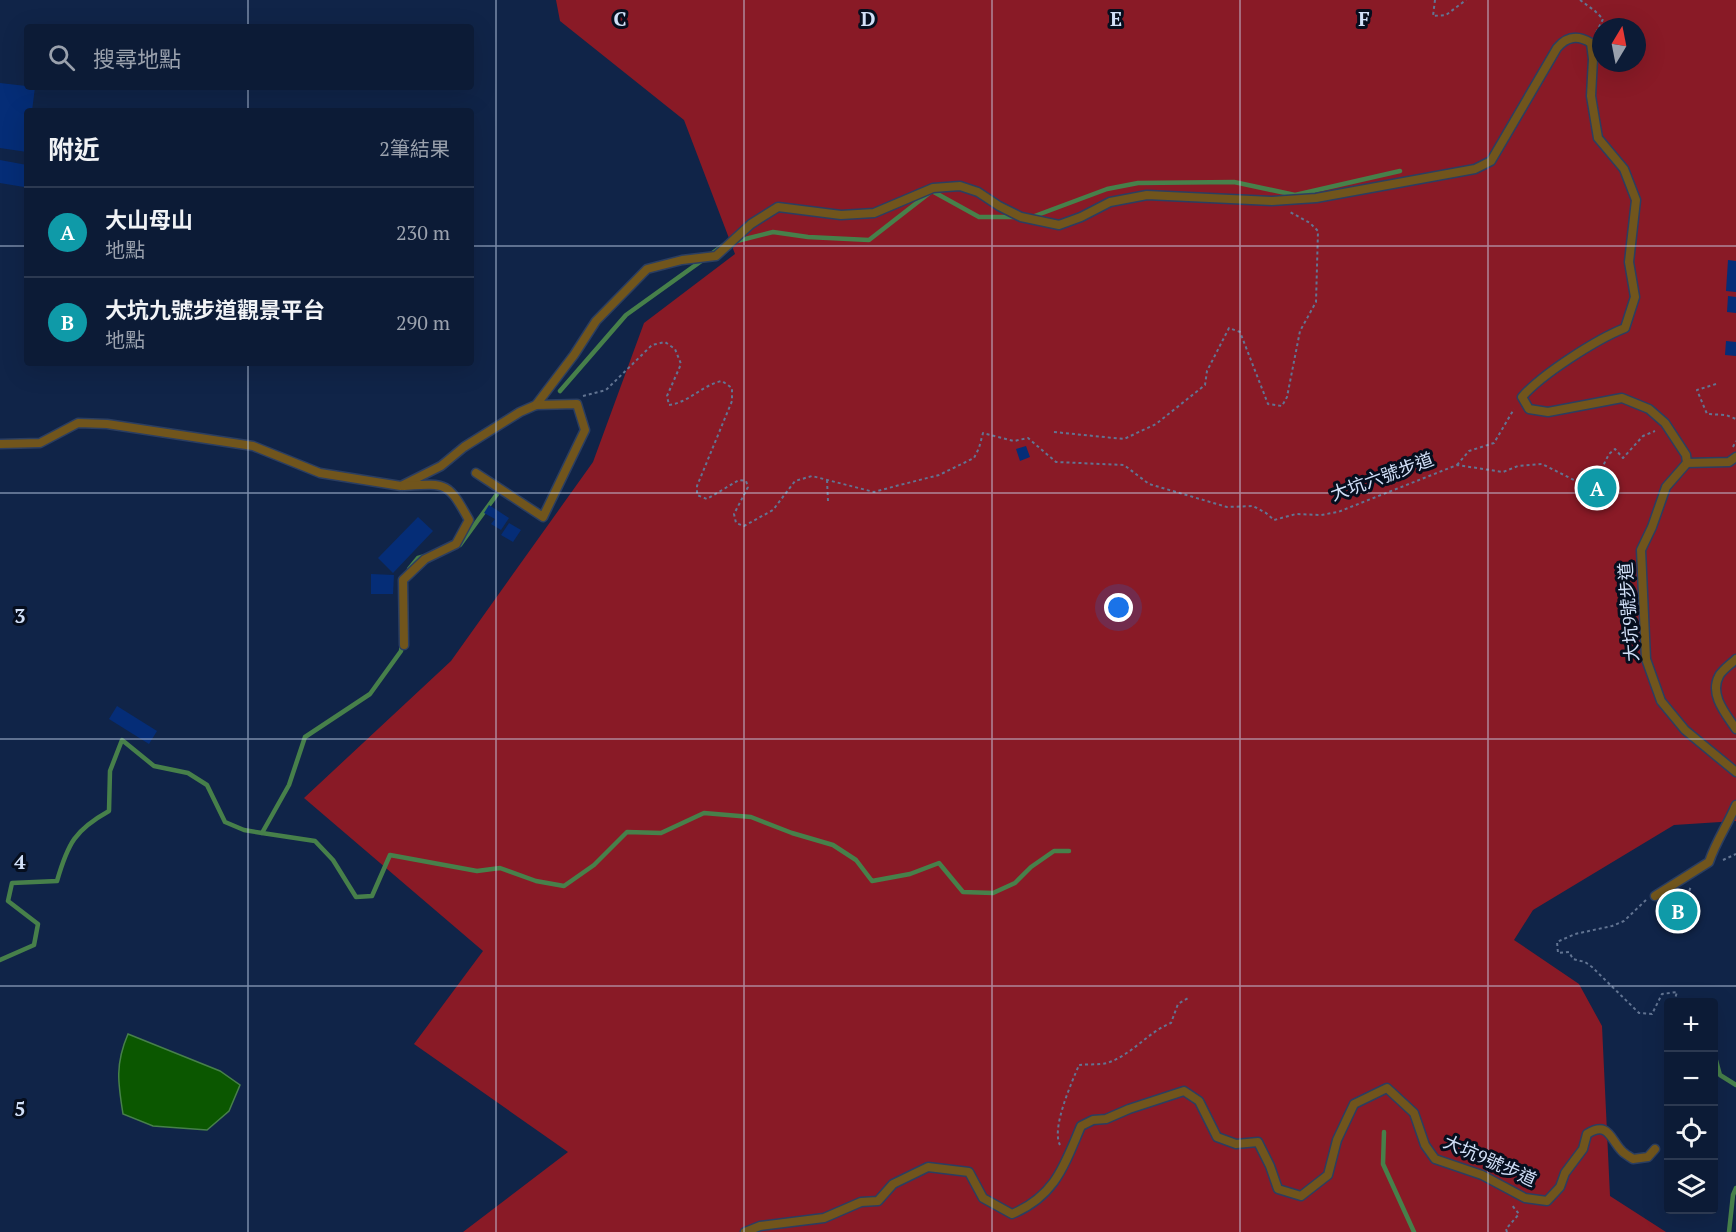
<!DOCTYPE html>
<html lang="zh-TW">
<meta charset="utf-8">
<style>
body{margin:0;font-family:"PT Serif","Noto Sans TC",serif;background:#1a2842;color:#f1f3f6}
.controls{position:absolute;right:18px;bottom:18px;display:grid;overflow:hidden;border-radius:6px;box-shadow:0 6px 24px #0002}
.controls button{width:54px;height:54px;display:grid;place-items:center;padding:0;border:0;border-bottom:2px solid #2c3951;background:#0c1b36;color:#f1f3f6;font:30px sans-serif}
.compass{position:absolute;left:1592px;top:18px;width:54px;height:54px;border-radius:50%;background:#0c1b36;box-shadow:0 6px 24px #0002;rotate:10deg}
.you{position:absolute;left:1119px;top:608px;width:21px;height:21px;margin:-15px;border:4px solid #fff;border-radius:50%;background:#1a73e8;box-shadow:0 0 0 9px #1a73e833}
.badge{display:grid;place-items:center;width:39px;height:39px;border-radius:50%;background:#b45309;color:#fff;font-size:20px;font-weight:700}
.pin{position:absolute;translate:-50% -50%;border:3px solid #fff;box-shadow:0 2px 6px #0006}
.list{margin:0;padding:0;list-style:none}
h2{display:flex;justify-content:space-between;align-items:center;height:78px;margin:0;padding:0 24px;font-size:26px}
h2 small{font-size:20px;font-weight:400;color:#9aa1ad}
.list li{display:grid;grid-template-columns:39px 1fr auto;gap:18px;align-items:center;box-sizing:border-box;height:90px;padding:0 24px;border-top:2px solid #2c3951}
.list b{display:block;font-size:22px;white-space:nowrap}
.list p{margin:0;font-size:20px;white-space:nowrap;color:#9aa1ad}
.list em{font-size:20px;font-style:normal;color:#9aa1ad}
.icon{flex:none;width:33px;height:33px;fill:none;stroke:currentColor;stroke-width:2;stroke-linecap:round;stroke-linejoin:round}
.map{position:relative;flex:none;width:1736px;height:1232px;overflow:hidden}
.search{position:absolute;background:#0c1b36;box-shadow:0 6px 24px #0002;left:24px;top:24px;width:450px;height:66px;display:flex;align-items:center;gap:15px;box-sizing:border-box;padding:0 21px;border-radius:6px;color:#9aa1ad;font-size:22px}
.panel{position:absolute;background:#0c1b36;box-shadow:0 6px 24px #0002;left:24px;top:108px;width:450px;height:258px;border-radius:6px}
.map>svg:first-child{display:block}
.green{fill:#891a26;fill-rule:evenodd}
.water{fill:#0b5700;stroke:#47804a;stroke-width:1.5}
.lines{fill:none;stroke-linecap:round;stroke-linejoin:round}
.stream{stroke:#47804a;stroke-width:4.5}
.building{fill:#052d77}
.lane-casing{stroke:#2b3e61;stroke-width:11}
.path{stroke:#627492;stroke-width:2;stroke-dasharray:3 3;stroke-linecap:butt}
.lane{stroke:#71551c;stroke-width:8}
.grid{fill:none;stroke:#d2e0f8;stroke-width:1.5;stroke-opacity:0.55}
.labels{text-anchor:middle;stroke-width:6;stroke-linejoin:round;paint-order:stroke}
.street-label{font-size:18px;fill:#d2e0f8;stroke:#060e1e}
.grid-label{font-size:20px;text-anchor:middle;font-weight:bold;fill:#d2e0f8;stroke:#060e1e;stroke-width:6;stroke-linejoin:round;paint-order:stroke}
</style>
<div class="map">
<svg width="1736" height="1232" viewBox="0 0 1736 1232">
<rect width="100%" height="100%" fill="#102448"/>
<!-- green -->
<path class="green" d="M 556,0 L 1736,0 L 1736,821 L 1674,825 L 1533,910 L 1514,940 L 1579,984 L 1602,1026 L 1610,1196 L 1666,1232 L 463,1232 L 568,1152 L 414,1044 L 483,951 L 304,798 L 451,661 L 593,462 L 644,323 L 735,254 L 684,120 L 560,21 ZM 1601,27 L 1637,27 L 1637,63 L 1601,63 Z"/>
<!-- water -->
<path class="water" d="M 128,1034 L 220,1071 L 240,1085 L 229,1111 L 207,1130 L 153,1126 L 123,1114 C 118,1083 115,1064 128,1034 Z"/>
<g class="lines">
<!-- stream -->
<g class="stream">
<path d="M 1032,217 L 1107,189 L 1138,183 L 1234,182 L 1295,195 L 1400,171"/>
<path d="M 733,242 L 773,232 L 808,237 L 869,240 L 932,191 L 979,217 L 1017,217"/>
<path d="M 560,391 L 626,315 L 725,244"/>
<path d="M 456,546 L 460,545 L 500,490"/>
<path d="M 409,569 L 418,558 L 425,556"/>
<path d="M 262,833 L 315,841 L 333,860 L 356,897 L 372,896 L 390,855 L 477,871 L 500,868 L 536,881 L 564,886 L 594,865 L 627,832 L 661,833 L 704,813 L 751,817 L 792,833 L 833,845 L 856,860 L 872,881 L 910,874 L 939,863 L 963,892 L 993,893 L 1015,883 L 1031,867 L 1054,851 L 1069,851"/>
<path d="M 0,960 L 34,945 L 38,924 L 8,901 L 12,883 L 57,881 C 68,843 75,830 109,811 L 110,771 L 122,740 L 154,766 L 188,773 L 207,785 L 225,822 L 244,830 L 262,833 L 289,785 L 305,737 L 370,694 L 401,651 L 402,643"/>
<path d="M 1714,1053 L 1720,1075 L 1736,1085"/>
<path d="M 1384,1132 L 1383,1164 L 1414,1232"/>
<path d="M 1729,1232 L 1733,1195 L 1736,1188"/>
</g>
</g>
<!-- building -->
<g class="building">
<path d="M 0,83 L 35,87 L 32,111 L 27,111 L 27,152 L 0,148 Z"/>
<path d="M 0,160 L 27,165 L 24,187 L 0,183 Z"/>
<path d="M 1728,260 L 1736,261 L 1736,292 L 1726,291 Z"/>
<path d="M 1728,296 L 1736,297 L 1736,313 L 1727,312 Z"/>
<path d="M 1726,341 L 1736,342 L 1736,356 L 1725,355 Z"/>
<path d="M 1026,446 L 1030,457 L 1020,461 L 1016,449 Z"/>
<path d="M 489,505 L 509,518 L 501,530 L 491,524 L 495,519 L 484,513 Z"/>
<path d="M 418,517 L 433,531 L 393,573 L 378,558 Z"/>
<path d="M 509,523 L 521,530 L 513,542 L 501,535 Z"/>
<path d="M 371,574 L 394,575 L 393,594 L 371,594 Z"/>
<path d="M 117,706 L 157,731 L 149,744 L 109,719 Z"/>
</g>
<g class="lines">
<defs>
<g id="lane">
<path d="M 0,444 L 40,443 L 78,423 L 107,424 L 253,446 L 320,473 L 401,486 L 441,466 L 464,447 L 520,412 L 536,405 L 574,355 L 596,321 L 647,269 L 682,260 L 716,256 L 751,224 L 778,207 L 841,215 L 874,213 L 933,188 L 960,186 L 978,192 L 999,206 L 1021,217 L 1059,225 L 1081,217 L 1110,202 L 1147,195 L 1272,201 L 1316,198 L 1475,169 L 1491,161 L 1557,48 C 1567,36 1578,35 1591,43 L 1593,59 L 1591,96 L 1598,138 L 1624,169 L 1636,200 L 1629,262 L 1635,297 L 1625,328 C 1597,339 1542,374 1522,397 L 1529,409 L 1548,412 L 1622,398 L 1649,409 L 1665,423 L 1686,455 L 1687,463"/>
<path d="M 1687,463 L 1666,487 L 1652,527 L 1641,550 L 1646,659 L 1661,701 L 1685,730 L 1736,772"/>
<path d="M 1687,463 L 1729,462 L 1736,457"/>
<path d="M 476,473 L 543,517 L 585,430 L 577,404 L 536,405"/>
<path d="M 404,645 L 403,580 L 425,559 L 456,544 L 469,520 C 448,482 447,483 404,486"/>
<path d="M 1736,659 C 1731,664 1722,670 1719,676 C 1709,695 1726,714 1736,729"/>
<path d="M 1655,896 L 1709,862 C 1716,841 1727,826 1736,805"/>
<path d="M 745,1232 L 760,1226 L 824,1218 L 861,1202 L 878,1201 L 893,1184 L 928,1167 L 969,1172 L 983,1198 L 1012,1214 C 1055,1196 1064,1166 1081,1126 L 1093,1120 L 1106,1119 L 1129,1109 L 1184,1091 L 1199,1101 L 1217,1137 L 1236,1144 L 1258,1142 L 1270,1166 L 1278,1189 L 1301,1196 L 1328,1175 L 1337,1140 L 1354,1104 L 1387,1088 L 1414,1113 L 1425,1145 L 1435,1159 L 1482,1175 L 1525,1198 L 1547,1201 L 1560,1187 L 1565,1173 L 1583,1149 L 1587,1134 C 1608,1121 1610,1138 1621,1150 C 1624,1154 1629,1156 1633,1159 L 1648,1157 L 1655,1149"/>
</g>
</defs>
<!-- lane casing -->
<use href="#lane" class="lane-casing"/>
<!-- path -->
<g class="path">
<path d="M 1435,0 L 1433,16 L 1446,15 L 1466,0"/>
<path d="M 1580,0 L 1595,11 L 1603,19 L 1596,33"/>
<path d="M 1716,384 L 1697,390 L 1707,414 L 1726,415 L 1736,419"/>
<path d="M 583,396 L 606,390 L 652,345 L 665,342 L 675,349 L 681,364 L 667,396 L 669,405 C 690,402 702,385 722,381 L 732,388 L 732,401 L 697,486 L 697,495 L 707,499 L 739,480 L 746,481 L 748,487 L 734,514 L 736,523 L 744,526 L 773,510 L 795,481 L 812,476 L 874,492 L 896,486 L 939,475 L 974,458 L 979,448 L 983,433 L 1014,441 L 1028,438 L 1056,462 L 1124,465 L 1149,484 L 1227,507 L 1253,506 L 1266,513 L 1274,520 L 1296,514 L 1321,515 L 1338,512 L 1457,465 L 1503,472 L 1518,466 L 1542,464 L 1582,484 L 1602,468 L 1609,454 L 1615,449 L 1623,458 L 1643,436 L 1655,431"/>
<path d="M 1054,432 L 1124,439 L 1156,424 L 1205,385 L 1207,371 L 1229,328 L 1240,332 L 1268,404 L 1282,406 L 1287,397 L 1300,331 L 1316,302 L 1318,231 L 1310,223 L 1290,212"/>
<path d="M 1733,447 L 1736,441"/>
<path d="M 1457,465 L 1469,451 L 1494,443 L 1514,409"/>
<path d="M 827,480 L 828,501"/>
<path d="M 1723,860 L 1736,854"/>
<path d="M 1646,900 L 1624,921 L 1612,926 L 1575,934 L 1557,942 L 1558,953 L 1569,952 L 1573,959 L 1585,962 L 1592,967 L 1639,1013 L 1652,1014 L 1662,994 L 1677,992 L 1674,1002"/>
<path d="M 1678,911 L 1684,906 L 1691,886"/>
<path d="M 1714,1074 L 1716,1076 L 1717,1092 L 1714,1108"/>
<path d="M 1060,1145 C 1051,1128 1072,1082 1079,1065 C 1088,1064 1099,1065 1107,1063 C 1132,1055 1148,1032 1171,1023 L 1178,1004 L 1190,997"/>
<path d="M 1507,1232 L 1506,1229 L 1519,1214 L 1511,1204"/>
</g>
<!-- lane -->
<use href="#lane" class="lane"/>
</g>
<!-- grid -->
<path class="grid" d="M 248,0 L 248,27M 496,0 L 496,1232M 744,0 L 744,1232M 992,0 L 992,1232M 1240,0 L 1240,1232M 1488,0 L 1488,1232M 248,87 L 248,111M 0,246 L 27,246M 471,246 L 1736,246M 248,363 L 248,1232M 0,493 L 1736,493M 0,739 L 1736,739M 0,986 L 1736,986"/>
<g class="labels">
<!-- street labels -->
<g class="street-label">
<text transform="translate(1382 477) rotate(-20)" y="6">大坑六號步道</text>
<text transform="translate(1629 612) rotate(-94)" y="6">大坑9號步道</text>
<text transform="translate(1490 1161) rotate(24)" y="6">大坑9號步道</text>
</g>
</g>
<g class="grid-label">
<text x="620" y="26">C</text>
<text x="868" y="26">D</text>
<text x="1116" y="26">E</text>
<text x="1364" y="26">F</text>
<text x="20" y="623">3</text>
<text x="20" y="869">4</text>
<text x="20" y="1116">5</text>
</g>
</svg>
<div class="controls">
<button>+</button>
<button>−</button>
<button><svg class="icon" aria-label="locate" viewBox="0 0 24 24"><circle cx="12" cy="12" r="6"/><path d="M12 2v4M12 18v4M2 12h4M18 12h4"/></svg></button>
<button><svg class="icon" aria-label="layers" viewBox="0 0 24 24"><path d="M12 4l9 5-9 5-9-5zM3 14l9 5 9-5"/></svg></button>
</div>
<svg class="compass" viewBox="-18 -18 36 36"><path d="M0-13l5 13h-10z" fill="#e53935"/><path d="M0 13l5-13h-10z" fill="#9aa1ad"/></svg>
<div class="you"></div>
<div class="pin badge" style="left:1597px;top:488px;background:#0f9aa8">A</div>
<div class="pin badge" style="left:1678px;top:911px;background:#0f9aa8">B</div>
<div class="search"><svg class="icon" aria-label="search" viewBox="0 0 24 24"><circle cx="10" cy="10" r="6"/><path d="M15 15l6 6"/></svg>搜尋地點</div>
<section class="panel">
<h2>附近<small>2筆結果</small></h2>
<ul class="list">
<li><span class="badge" style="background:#0f9aa8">A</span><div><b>大山母山</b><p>地點</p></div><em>230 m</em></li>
<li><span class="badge" style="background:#0f9aa8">B</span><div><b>大坑九號步道觀景平台</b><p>地點</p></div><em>290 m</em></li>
</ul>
</section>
</div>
